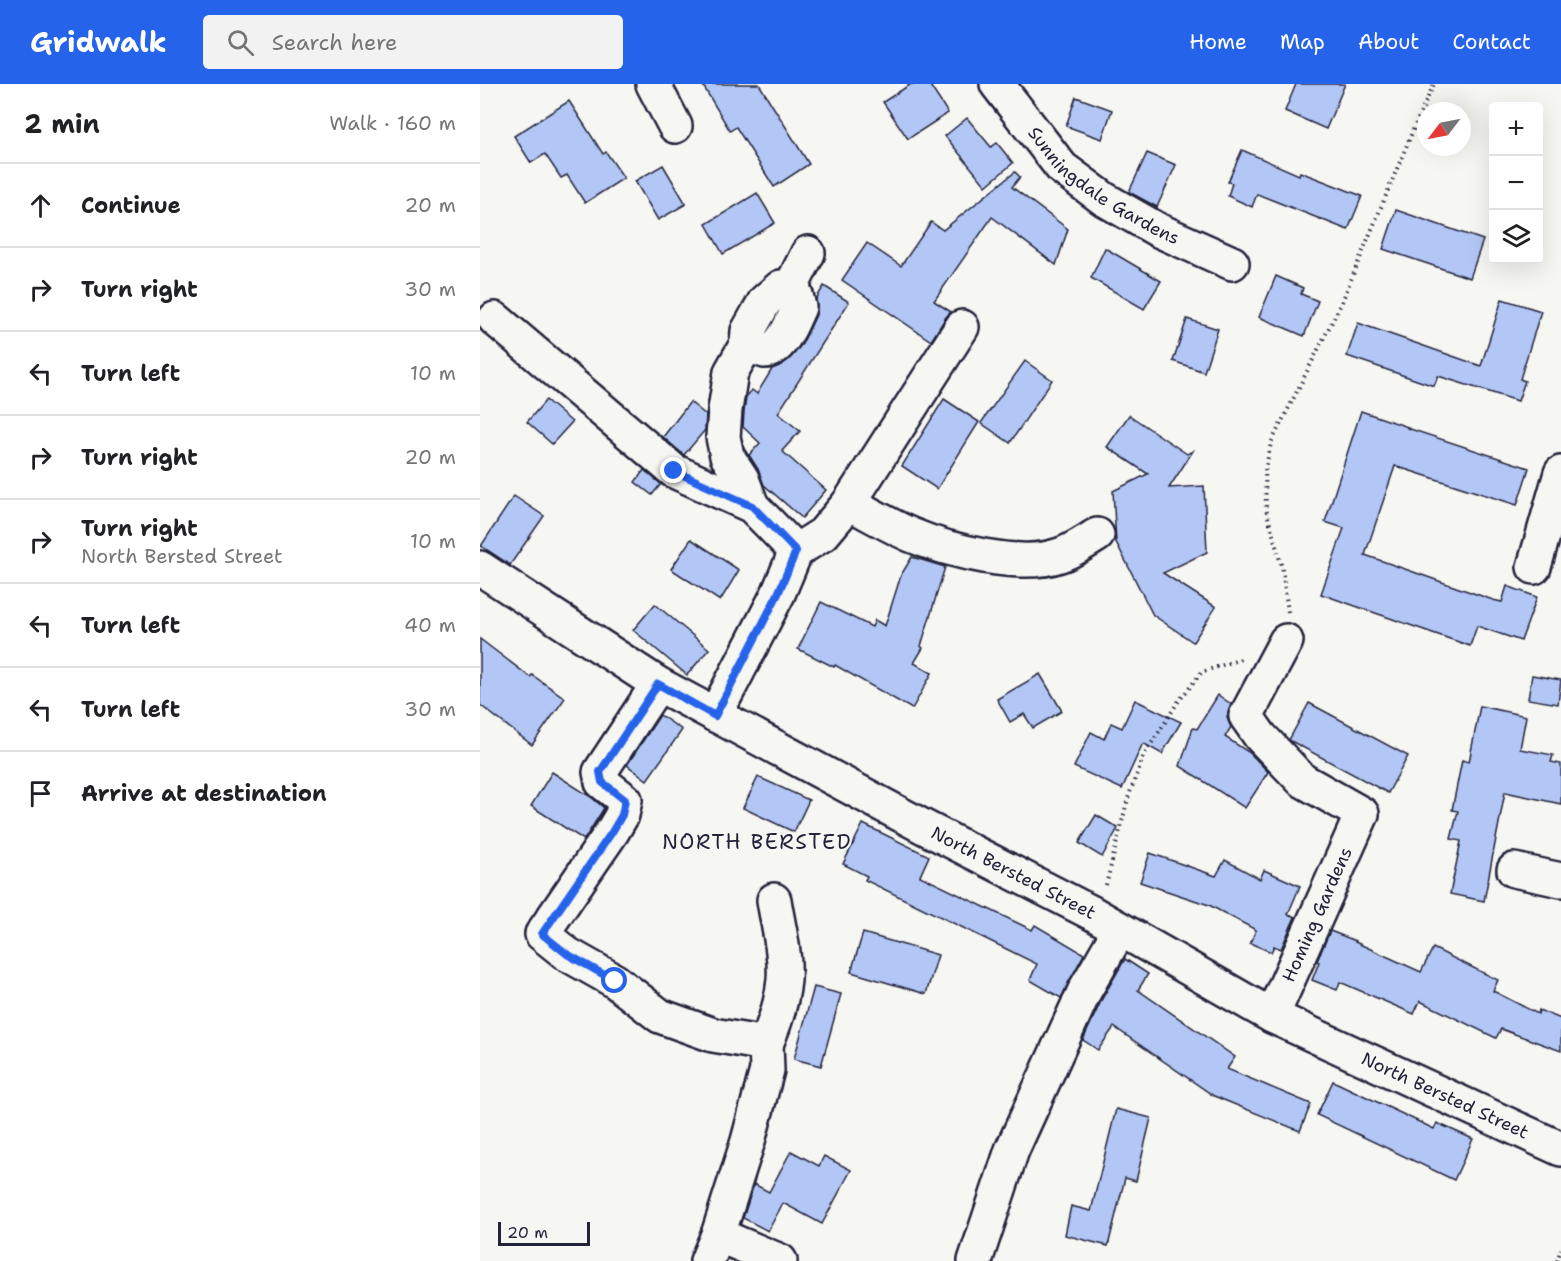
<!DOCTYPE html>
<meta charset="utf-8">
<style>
body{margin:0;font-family:"Shantell Sans",sans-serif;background:#f2f2f2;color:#202124}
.controls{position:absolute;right:18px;top:18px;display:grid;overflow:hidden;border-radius:6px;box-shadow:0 6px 24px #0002}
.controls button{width:54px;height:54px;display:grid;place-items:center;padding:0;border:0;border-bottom:2px solid #e0e0e0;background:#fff;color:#202124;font:30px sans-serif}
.compass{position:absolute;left:937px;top:18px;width:54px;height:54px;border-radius:50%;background:#fff;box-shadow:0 6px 24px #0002;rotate:238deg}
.scale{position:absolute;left:18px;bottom:15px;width:92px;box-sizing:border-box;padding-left:6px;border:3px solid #22223b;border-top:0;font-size:16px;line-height:21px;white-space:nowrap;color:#22223b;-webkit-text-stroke:4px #f6f6f2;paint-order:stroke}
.stop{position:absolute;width:18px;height:18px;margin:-14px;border:4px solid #2563eb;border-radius:50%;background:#fff}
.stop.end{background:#2563eb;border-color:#fff;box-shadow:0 2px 6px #0008}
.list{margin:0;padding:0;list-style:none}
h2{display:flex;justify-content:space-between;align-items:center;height:78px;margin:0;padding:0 24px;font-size:26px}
h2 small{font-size:20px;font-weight:400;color:#757577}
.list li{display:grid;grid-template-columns:39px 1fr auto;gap:18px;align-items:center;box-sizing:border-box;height:84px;padding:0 24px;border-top:2px solid #e0e0e0}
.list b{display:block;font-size:22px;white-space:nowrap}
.list p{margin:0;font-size:20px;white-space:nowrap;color:#757577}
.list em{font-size:20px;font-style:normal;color:#757577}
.icon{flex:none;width:33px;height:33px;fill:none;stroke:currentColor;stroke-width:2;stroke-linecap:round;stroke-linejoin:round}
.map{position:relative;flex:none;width:1081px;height:1177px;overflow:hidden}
header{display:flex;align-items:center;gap:36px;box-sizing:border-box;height:84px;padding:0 30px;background:#2563eb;color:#fff}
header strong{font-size:28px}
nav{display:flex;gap:33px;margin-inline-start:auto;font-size:21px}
.search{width:420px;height:54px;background:#f2f2f2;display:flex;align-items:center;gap:15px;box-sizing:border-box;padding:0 21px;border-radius:6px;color:#757577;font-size:22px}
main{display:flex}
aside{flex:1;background:#fff}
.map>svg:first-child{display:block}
.building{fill:#b2c7f6;stroke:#22223b;stroke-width:1.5}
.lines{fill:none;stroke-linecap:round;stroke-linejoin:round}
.minor-casing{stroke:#22223b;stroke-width:38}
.path{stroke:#22223b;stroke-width:4;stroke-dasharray:1.5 4.5;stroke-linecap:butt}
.minor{stroke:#f6f6f2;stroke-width:33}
.route{stroke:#2563eb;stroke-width:8}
.labels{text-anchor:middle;stroke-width:4.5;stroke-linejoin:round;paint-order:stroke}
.street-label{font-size:18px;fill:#22223b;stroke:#f6f6f2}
.quarter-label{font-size:21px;letter-spacing:1.5px;fill:#22223b;stroke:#f6f6f2}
</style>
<header>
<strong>Gridwalk</strong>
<div class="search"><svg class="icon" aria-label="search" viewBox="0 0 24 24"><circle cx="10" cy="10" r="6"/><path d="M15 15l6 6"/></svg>Search here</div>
<nav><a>Home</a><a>Map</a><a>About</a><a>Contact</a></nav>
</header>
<main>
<aside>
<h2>2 min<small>Walk · 160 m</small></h2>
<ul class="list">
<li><svg class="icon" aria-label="ahead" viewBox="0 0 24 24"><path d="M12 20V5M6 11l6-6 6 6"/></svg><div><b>Continue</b></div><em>20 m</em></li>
<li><svg class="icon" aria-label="right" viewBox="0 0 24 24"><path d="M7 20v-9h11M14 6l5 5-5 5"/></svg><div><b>Turn right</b></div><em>30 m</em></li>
<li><svg class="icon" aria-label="left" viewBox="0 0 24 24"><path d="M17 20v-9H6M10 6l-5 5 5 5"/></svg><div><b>Turn left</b></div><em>10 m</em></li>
<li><svg class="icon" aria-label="right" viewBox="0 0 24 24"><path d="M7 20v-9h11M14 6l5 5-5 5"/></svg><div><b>Turn right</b></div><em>20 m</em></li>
<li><svg class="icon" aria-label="right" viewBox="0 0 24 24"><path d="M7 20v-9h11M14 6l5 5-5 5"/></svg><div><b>Turn right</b><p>North Bersted Street</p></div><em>10 m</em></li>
<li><svg class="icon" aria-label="left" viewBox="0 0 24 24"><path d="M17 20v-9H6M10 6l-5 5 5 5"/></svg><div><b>Turn left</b></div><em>40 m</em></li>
<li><svg class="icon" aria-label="left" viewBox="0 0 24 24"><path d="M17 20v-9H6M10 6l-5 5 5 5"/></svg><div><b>Turn left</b></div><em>30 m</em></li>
<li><svg class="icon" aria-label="arrive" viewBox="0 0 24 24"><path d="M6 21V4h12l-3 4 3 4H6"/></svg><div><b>Arrive at destination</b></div></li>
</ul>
</aside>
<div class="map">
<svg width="1081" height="1177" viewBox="0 0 1081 1177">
<rect width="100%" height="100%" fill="#f6f6f2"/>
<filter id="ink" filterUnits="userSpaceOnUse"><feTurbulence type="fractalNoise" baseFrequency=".0167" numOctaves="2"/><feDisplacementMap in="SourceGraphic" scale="12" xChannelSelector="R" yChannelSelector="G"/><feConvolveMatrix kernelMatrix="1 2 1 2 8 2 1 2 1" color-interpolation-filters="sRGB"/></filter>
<g filter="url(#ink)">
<!-- building -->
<g class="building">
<path d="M 222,0 L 279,0 L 329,80 L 294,103 L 256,43 L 250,47 Z"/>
<path d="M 431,0 L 449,0 L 468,29 L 428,55 L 403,18 Z"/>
<path d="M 816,0 L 865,0 L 846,45 L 805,27 Z"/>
<path d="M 596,13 L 632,26 L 622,55 L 586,42 Z"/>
<path d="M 89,17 L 123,70 L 126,68 L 144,94 L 105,119 L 87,91 L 81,94 L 65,70 L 51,79 L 34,52 Z"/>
<path d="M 487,34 L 511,63 L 517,59 L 533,79 L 506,102 L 465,52 Z"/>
<path d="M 762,66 L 819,91 L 820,88 L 882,112 L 868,146 L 777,110 L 772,123 L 748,112 L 752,99 L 748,98 Z"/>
<path d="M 667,69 L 696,81 L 677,123 L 649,108 Z"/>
<path d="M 183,81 L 206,120 L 178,136 L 155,97 Z"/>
<path d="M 535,88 L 540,93 L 532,103 L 588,145 L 576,181 L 512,133 L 454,217 L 471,228 L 466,233 L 451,257 L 362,196 L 387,159 L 421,182 L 451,138 L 463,146 Z"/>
<path d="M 277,109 L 295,139 L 243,170 L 226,140 Z"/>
<path d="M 916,126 L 1003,156 L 990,194 L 903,165 Z"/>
<path d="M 625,164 L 681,197 L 664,225 L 611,194 Z"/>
<path d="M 796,192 L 823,204 L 821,210 L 838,217 L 824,252 L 779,233 Z"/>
<path d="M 344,202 L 369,218 L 298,329 L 320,347 L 302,367 L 346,406 L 322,434 L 284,401 L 278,385 L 269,371 L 280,359 L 263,343 L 264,328 L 266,313 L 272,306 L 277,310 L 292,285 L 307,277 L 322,260 L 336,231 L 336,215 Z"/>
<path d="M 1022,215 L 1061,227 L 1040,295 L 1045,297 L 1038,317 L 958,292 L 954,302 L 867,272 L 878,239 L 1001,282 Z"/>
<path d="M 707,235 L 738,245 L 724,288 L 693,277 Z"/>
<path d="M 545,277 L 572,296 L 530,359 L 501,339 Z"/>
<path d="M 464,315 L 499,338 L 457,405 L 422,382 Z"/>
<path d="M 66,316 L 92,338 L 72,360 L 47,338 Z"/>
<path d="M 210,318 L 226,331 L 225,346 L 204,371 L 183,353 Z"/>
<path d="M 881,327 L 928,343 L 927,344 L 1049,384 L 1037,421 L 915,382 L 885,471 L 1013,516 L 1022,518 L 1027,502 L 1057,513 L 1041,557 L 997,542 L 990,562 L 841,510 L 864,444 L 845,438 Z"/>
<path d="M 649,331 L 707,370 L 713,367 L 689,404 L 724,402 L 727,468 L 683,489 L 736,523 L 713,558 L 673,531 L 636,458 L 633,407 L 668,390 L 627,363 Z"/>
<path d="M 164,386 L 181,400 L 172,411 L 155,398 Z"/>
<path d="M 34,412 L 64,432 L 30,481 L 1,462 Z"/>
<path d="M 211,455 L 259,486 L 240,517 L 191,485 Z"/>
<path d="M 432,473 L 465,483 L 441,562 L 443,564 L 434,579 L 452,589 L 432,625 L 355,581 L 354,583 L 318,565 L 341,518 L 392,543 L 395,536 L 405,542 L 421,491 Z"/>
<path d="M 175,520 L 229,565 L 207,591 L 153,546 Z"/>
<path d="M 0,555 L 50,593 L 52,591 L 85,614 L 52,661 L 0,621 Z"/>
<path d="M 560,590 L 582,627 L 553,644 L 544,630 L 530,638 L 517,615 Z"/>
<path d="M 1052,591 L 1081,596 L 1078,620 L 1048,615 Z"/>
<path d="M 738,611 L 751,620 L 747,633 L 751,643 L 745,653 L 770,669 L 788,688 L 765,724 L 700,682 L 713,644 L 717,645 Z"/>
<path d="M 655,616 L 701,638 L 682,670 L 663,659 L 642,705 L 594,683 L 611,648 L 624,655 L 631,639 L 642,644 Z"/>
<path d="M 829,619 L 928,672 L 908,709 L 809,656 Z"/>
<path d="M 1000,622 L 1046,632 L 1040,665 L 1073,671 L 1071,678 L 1081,680 L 1081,720 L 1025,708 L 1004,817 L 970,810 L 981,757 L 971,755 L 978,727 L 972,726 L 982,676 L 989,678 Z"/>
<path d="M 180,631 L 202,646 L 167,696 L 147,681 Z"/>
<path d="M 72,688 L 111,713 L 124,724 L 104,756 L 51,722 Z"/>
<path d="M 278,693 L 329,716 L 314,748 L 263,724 Z"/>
<path d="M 616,731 L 638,744 L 622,773 L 599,759 Z"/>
<path d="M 383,740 L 449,772 L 440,792 L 552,846 L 555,841 L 604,870 L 581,914 L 550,896 L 557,880 L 385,796 L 387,792 L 363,780 Z"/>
<path d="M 670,769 L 736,792 L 745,776 L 780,795 L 784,786 L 820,802 L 808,830 L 815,833 L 801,865 L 794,862 L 791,868 L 770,859 L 776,846 L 729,821 L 660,798 Z"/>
<path d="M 850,847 L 876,857 L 875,858 L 941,888 L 953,864 L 1018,896 L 1013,907 L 1058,930 L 1059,926 L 1081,935 L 1081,967 L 1021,945 L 1016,954 L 940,917 L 934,930 L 860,898 L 857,906 L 832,896 L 839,878 L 837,877 Z"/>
<path d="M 383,849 L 458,871 L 446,910 L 371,888 Z"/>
<path d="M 645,875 L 668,890 L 658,906 L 755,973 L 747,985 L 831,1020 L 820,1047 L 734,1012 L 634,943 L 618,966 L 603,956 L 622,915 Z"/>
<path d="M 334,903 L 361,910 L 341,982 L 314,975 Z"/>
<path d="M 853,997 L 954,1045 L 957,1039 L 993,1055 L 974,1096 L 837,1031 Z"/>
<path d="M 636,1025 L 671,1034 L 656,1097 L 645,1094 L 628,1162 L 585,1151 L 591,1122 L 611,1127 Z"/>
<path d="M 311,1067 L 339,1082 L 344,1072 L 371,1086 L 342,1140 L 303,1119 L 288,1147 L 263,1134 L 274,1100 L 289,1108 Z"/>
</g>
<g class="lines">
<defs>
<g id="minor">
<path d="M 173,0 L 195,42"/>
<path id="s1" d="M 517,0 L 582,84 L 624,115 L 678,146 L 752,179"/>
<path d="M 311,203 L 328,169"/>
<path d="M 15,235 L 194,387 L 272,422 L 316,467 L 298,510 L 235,631"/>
<path d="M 267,260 C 272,262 280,266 285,267 C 302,267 313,236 319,223 L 316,211 L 311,203 L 301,203 L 285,217 L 268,247 L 267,260 L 251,288 L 245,326 L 243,353 L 247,372 L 262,395 L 272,422"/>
<path d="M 369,419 C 390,430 410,442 431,451 C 469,467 541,485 580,471 C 593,467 605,458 617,451"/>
<path d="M 316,467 L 343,450 L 369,419 L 482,243"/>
<path d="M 1054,483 L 1081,389"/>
<path id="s2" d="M 0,484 L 178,600 L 444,743 L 612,829 L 792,932 L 1081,1065"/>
<path d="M 178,600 L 120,688 L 122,698 L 145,716 L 142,731 L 132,748 L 62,850 L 87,870 L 135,897 L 180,932 L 233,951 L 286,960 C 295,939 302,919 304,896 C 306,870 298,842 294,816"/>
<path d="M 1034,786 L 1081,796"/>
<path id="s3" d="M 792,932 L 882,730 L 822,696 L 780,652 L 766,632 L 806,557"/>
<path d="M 238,1151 L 300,1177"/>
<path d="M 227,1177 L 238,1151 L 268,1057 L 287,986 L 286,960"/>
<path d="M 495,1177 L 532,1066 L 605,906 L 640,845"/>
</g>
</defs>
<!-- minor casing -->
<use href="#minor" class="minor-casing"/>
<!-- path -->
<g class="path">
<path d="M 808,528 L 802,484 L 786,425 L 785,387 L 791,359 L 861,220 L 936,39 L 954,0"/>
<path d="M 626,801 L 648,714 L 664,671 L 698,618 L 722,588 L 761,575"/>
<path d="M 1077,1177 L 1081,1165"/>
</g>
<!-- minor -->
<use href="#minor" class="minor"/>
</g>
</g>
<g class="lines" filter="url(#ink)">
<!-- route -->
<path class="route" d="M 135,897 L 87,870 L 62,850 L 132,748 L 142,731 L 145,716 L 122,698 L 120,688 L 178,600 L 235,632 L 298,510 L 316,467 L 272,422 L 194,387"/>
</g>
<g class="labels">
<!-- street labels -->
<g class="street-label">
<text dy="6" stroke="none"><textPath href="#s1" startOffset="150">Sunningdale Gardens</textPath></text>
<text dy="6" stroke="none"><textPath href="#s2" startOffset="615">North Bersted Street</textPath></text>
<text dy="6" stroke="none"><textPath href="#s3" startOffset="111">Homing Gardens</textPath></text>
<text dy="6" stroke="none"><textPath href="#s2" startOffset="1101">North Bersted Street</textPath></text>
</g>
<!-- quarter labels -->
<g class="quarter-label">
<text x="277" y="765">NORTH BERSTED</text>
</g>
</g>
</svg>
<div class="controls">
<button>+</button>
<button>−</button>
<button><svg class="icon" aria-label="layers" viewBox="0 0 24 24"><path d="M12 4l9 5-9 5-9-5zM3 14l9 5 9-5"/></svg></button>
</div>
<svg class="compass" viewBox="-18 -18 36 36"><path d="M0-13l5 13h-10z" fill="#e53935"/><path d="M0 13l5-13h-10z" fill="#757577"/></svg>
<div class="scale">20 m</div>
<div class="stop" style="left:135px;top:897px"></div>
<div class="stop end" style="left:194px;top:387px"></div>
</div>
</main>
